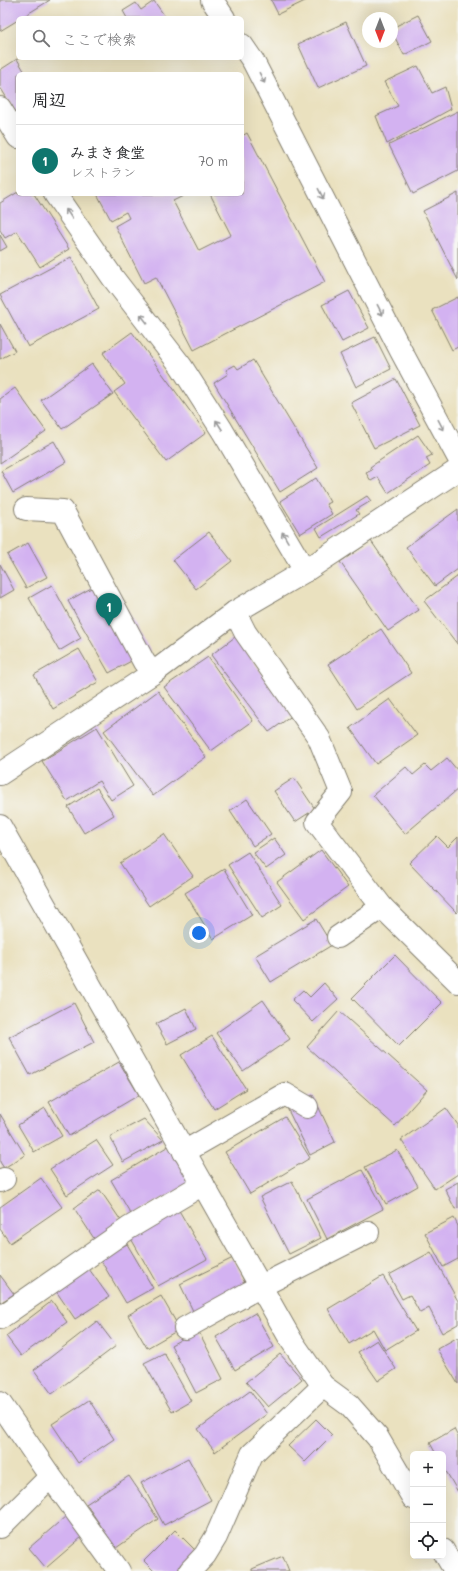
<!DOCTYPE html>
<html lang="ja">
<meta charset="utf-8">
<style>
body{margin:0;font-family:Mali,"Klee One",sans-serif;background:#f6f6f6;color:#202124}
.controls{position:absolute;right:12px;bottom:12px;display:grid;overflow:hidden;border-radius:6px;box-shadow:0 4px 16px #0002}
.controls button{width:36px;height:36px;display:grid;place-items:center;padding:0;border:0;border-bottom:1px solid #e0e0e0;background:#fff;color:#202124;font:20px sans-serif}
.compass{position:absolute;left:362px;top:12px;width:36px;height:36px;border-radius:50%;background:#fff;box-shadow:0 4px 16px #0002;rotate:180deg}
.you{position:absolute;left:199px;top:933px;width:14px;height:14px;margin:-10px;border:3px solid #fff;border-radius:50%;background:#1a73e8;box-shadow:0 0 0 6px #1a73e833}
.badge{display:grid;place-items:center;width:26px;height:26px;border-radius:50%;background:#0f766e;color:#fff;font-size:13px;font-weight:700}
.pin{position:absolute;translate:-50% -33px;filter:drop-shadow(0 1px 2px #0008)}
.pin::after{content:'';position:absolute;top:21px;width:14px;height:12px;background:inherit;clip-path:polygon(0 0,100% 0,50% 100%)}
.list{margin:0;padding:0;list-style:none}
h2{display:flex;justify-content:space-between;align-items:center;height:52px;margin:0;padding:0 16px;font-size:17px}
h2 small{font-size:13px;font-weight:400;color:#757577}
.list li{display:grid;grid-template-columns:26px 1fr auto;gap:12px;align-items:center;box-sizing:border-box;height:72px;padding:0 16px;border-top:1px solid #e0e0e0}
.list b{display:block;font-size:15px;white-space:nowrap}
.list p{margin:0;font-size:13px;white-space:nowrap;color:#757577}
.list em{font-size:13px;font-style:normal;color:#757577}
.icon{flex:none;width:22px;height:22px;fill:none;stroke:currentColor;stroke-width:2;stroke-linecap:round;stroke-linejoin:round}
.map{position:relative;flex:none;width:458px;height:1571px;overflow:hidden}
.search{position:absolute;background:#fff;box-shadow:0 4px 16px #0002;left:16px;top:16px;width:228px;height:44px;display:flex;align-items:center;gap:10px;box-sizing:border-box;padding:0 14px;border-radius:6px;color:#757577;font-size:15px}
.panel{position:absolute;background:#fff;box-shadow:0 4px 16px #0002;left:16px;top:72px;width:228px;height:124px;border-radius:6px}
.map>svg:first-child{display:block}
.building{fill:#d3b2f1}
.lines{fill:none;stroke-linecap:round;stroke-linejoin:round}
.minor-casing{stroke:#837e6e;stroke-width:24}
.tertiary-casing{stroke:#837e6e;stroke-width:24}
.minor{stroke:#fff;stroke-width:22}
.tertiary{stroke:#fff;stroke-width:22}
.oneway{stroke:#999}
</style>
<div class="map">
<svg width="458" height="1571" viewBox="0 0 458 1571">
<rect width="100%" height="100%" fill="#f6f6f2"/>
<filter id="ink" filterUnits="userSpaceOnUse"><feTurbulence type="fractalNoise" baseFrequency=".025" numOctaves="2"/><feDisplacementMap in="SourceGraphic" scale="8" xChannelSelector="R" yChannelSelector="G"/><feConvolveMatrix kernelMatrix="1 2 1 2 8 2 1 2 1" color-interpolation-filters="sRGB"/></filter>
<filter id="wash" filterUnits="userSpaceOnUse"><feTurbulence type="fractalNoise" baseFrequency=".012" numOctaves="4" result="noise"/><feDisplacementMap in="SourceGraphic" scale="16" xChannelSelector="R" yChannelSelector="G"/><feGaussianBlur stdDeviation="0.9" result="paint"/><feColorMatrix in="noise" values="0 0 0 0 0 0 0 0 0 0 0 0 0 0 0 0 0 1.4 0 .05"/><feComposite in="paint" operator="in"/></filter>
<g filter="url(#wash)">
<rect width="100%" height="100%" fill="#eae1bf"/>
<g id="blocks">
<!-- building -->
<g class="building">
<path d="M 0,0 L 50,0 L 21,18 L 18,18 L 18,20 L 0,31 Z"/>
<path d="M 271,0 L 307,0 L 278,14 Z"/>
<path d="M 154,1 L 166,18 L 127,18 L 123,11 L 136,3 L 141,10 Z"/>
<path d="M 418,15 L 432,41 L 404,55 L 392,32 L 392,28 Z"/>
<path d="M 346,22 L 366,66 L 318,88 L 298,44 Z"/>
<path d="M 17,59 L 26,74 L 18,74 L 18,116 L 0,87 L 0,70 Z"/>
<path d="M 418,66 L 432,93 L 445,87 L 451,109 L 387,144 L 376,116 L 398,106 L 384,82 Z"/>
<path d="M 458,111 L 458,171 L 413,194 L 389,145 Z"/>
<path d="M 247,133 L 325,282 L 194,350 L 156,277 L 144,283 L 115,226 L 129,218 L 126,212 L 111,220 L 97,194 L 187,194 L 173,201 L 199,251 L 231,235 L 210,194 L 242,194 L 242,136 Z"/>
<path d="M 18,192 L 18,194 L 34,194 L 69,249 L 40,267 L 17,231 L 5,238 L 0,230 L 0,203 Z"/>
<path d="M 458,193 L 458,280 L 423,211 Z"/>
<path d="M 0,235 L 7,247 L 0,251 Z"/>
<path d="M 71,257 L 99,309 L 28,347 L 0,295 Z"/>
<path d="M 349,291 L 369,328 L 342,342 L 322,305 Z"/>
<path d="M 458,297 L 458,347 L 452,350 L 432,310 Z"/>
<path d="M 0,324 L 15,351 L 0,359 Z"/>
<path d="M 132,332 L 206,433 L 166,462 L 114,392 L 125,384 L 103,353 Z"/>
<path d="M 375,337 L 391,369 L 356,387 L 340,354 Z"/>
<path d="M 253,360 L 318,468 L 280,492 L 214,383 L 228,374 L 226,370 L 235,365 L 238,369 Z"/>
<path d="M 92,364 L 113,394 L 62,429 L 41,400 Z"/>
<path d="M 396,379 L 420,425 L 374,448 L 351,403 Z"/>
<path d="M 15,388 L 46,431 L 0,463 L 0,399 Z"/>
<path d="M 418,435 L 432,455 L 426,458 L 430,465 L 388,493 L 378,477 L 371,481 L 366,473 L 372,470 L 370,467 Z"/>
<path d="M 54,441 L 66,462 L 13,493 L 1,471 Z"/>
<path d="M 316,478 L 330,502 L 326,504 L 332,514 L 300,534 L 280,501 Z"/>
<path d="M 367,496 L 371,501 L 356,510 L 359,514 L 321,537 L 316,528 Z"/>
<path d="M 458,509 L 458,569 L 435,586 L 406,547 Z"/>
<path d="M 209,532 L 232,561 L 196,589 L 173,560 Z"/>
<path d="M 371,541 L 419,610 L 388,631 L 340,562 Z"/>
<path d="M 28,543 L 47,577 L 26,588 L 7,555 Z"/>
<path d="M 0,564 L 14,590 L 0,598 Z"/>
<path d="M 458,576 L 458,645 L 424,601 Z"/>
<path d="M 109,578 L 150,651 L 109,673 L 68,601 Z"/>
<path d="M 52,585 L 81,638 L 59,651 L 29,598 Z"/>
<path d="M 381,629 L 411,673 L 357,709 L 328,664 Z"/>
<path d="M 235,637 L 293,715 L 269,732 L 211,655 Z"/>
<path d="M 79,649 L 98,682 L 53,709 L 34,675 Z"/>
<path d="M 208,657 L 253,721 L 211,751 L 164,687 Z"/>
<path d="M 158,691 L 206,757 L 153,796 L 104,731 Z"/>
<path d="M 390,699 L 417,735 L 376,764 L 350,728 Z"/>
<path d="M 97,727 L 133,786 L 111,800 L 99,781 L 67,801 L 42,761 Z"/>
<path d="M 447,758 L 458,771 L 458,789 L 405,834 L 373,795 L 406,767 L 413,775 L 425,765 L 431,771 Z"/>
<path d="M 294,778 L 315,809 L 295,822 L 274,791 Z"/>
<path d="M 97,788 L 114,815 L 84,833 L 68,807 Z"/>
<path d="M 247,799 L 271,834 L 253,846 L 230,811 Z"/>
<path d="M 164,834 L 193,876 L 149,906 L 120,863 Z"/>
<path d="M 437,836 L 448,847 L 458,837 L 458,912 L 457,913 L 409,863 Z"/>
<path d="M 274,838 L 286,855 L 266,869 L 253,852 Z"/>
<path d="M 321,850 L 348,887 L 304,919 L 277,882 Z"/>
<path d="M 248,852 L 282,905 L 262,918 L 228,865 Z"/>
<path d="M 224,869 L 252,915 L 213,939 L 185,893 Z"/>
<path d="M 316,919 L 332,945 L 271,982 L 255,956 Z"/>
<path d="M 395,955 L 442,1003 L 399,1046 L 352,998 Z"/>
<path d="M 324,983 L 338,999 L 313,1022 L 292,1000 L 303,990 L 310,997 Z"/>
<path d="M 263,1000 L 290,1039 L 243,1071 L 216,1033 Z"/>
<path d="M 74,1003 L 94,1042 L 30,1075 L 9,1037 Z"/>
<path d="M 186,1008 L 196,1029 L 167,1044 L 156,1024 Z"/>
<path d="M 339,1011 L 427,1090 L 395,1126 L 307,1047 Z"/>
<path d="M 212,1036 L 246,1089 L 214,1109 L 181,1055 Z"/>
<path d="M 119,1062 L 139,1095 L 69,1136 L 49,1102 Z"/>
<path d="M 313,1095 L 335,1142 L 310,1155 L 287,1108 Z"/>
<path d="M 45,1108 L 62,1136 L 34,1152 L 18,1125 Z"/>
<path d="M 446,1108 L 458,1125 L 458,1174 L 435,1189 L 401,1140 Z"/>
<path d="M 0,1114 L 25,1155 L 4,1168 L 0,1162 Z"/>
<path d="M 285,1117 L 310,1158 L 250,1194 L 225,1152 Z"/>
<path d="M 144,1119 L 163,1140 L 123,1162 L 110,1137 Z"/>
<path d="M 96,1140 L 113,1165 L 67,1195 L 50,1169 Z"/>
<path d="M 172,1144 L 194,1181 L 132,1216 L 111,1180 Z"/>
<path d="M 397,1150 L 418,1186 L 386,1204 L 365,1167 Z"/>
<path d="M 362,1170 L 383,1209 L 327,1239 L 307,1199 Z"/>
<path d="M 41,1178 L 62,1207 L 10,1243 L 0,1229 L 0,1207 Z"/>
<path d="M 292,1181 L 321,1238 L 289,1254 L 260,1197 Z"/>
<path d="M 458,1182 L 458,1208 L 455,1209 L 445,1189 Z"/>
<path d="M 100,1190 L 124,1225 L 97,1243 L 74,1208 Z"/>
<path d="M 177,1207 L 207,1259 L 158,1286 L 129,1235 Z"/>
<path d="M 454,1218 L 458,1226 L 458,1259 L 443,1267 L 425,1233 Z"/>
<path d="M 127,1244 L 153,1288 L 126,1303 L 100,1259 Z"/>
<path d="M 431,1252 L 458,1301 L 458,1324 L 442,1333 L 429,1308 L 420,1313 L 410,1295 L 402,1299 L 389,1275 Z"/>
<path d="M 233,1258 L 247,1287 L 194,1313 L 180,1284 Z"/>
<path d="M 89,1269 L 109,1297 L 75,1319 L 56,1291 Z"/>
<path d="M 0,1275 L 14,1294 L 0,1303 Z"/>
<path d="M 383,1276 L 416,1331 L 385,1350 L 373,1329 L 349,1344 L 328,1309 Z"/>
<path d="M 161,1296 L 180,1329 L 147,1348 L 128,1315 Z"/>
<path d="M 52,1301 L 67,1322 L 21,1356 L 6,1336 Z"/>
<path d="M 255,1313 L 274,1347 L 235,1370 L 216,1337 Z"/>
<path d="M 97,1321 L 116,1346 L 52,1394 L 34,1370 Z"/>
<path d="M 198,1330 L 223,1379 L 196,1393 L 171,1345 Z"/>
<path d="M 458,1337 L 458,1384 L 437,1349 Z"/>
<path d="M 377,1340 L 396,1369 L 378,1381 L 358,1352 Z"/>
<path d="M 164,1353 L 191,1401 L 172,1412 L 144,1363 Z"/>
<path d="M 280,1354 L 302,1379 L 268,1407 L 246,1382 Z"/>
<path d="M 250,1391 L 267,1414 L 215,1452 L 198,1429 Z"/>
<path d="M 89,1400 L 114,1439 L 78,1463 L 52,1424 Z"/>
<path d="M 316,1419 L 332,1435 L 305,1462 L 288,1446 Z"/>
<path d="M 454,1429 L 458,1437 L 458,1492 L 443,1466 L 443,1454 L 436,1454 L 430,1443 Z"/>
<path d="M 188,1458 L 211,1500 L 164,1525 L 141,1483 Z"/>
<path d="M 129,1476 L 158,1519 L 116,1548 L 86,1504 Z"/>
<path d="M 80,1504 L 97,1524 L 46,1568 L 29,1548 Z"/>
<path d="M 175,1530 L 197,1552 L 177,1571 L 154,1571 L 144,1561 Z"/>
<path d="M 283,1556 L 289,1571 L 252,1571 L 252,1569 Z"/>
</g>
</g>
</g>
<g filter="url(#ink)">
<use href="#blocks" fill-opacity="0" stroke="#837e6e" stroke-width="1"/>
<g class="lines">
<defs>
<g id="minor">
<path d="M 212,0 L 224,18"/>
<path d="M 242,45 L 253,61 L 401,351 L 458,457"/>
<path d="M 0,108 L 18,137"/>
<path d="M 55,194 L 113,278 L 181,366 L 222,430 L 305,571"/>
<path d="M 26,509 L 63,511 L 144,662 L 153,673"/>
<path d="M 235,612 L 245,632 L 319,738 L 341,792 L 317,822 L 382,907 L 458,982"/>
<path d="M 0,826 L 291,1340 L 323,1386 L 349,1405 L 378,1438 L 413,1498"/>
<path d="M 338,937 L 382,907"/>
<path d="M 184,1152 L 285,1094 L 307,1107"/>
<path d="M 0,1181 L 4,1179"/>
<path d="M 0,1318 L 129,1228 L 203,1184"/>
<path d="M 185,1328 L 261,1286 L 368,1232"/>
<path d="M 0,1403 L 48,1473 L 119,1571"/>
<path d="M 0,1527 L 50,1477"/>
<path d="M 443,1550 L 455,1571"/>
<path d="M 190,1571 L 205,1555 L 216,1537 L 252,1454 L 323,1386"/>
</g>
<path id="tertiary" d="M 0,774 L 153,673 L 235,612 L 305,571 L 458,470"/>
</defs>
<!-- minor casing -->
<use href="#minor" class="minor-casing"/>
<!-- tertiary casing -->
<use href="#tertiary" class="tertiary-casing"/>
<!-- minor -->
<use href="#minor" class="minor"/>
<!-- tertiary -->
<use href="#tertiary" class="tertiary"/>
</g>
<!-- one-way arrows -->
<defs><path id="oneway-shaft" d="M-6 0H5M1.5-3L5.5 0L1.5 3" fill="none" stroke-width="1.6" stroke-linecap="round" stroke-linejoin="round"/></defs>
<g class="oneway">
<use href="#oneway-shaft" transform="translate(262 78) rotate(63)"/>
<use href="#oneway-shaft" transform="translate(321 194) rotate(63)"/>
<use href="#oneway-shaft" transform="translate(69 214) rotate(-124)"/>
<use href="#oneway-shaft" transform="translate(380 310) rotate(63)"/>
<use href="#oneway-shaft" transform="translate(144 319) rotate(-128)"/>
<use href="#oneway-shaft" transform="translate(219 425) rotate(-123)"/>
<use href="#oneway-shaft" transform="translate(441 425) rotate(62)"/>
<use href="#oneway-shaft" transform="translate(285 537) rotate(-120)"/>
</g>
</g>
</svg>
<div class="controls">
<button>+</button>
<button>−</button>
<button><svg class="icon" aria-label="locate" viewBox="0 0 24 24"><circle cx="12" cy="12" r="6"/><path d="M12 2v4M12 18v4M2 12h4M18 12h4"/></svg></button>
</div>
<svg class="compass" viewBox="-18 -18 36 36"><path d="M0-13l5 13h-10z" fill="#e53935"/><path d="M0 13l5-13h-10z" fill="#757577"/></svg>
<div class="you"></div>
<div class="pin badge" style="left:109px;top:626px">1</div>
<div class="search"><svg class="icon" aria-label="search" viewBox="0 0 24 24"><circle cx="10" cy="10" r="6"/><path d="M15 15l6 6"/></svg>ここで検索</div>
<section class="panel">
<h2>周辺<small></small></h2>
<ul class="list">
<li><span class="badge">1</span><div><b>みまき食堂</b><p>レストラン</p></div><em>70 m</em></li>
</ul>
</section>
</div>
